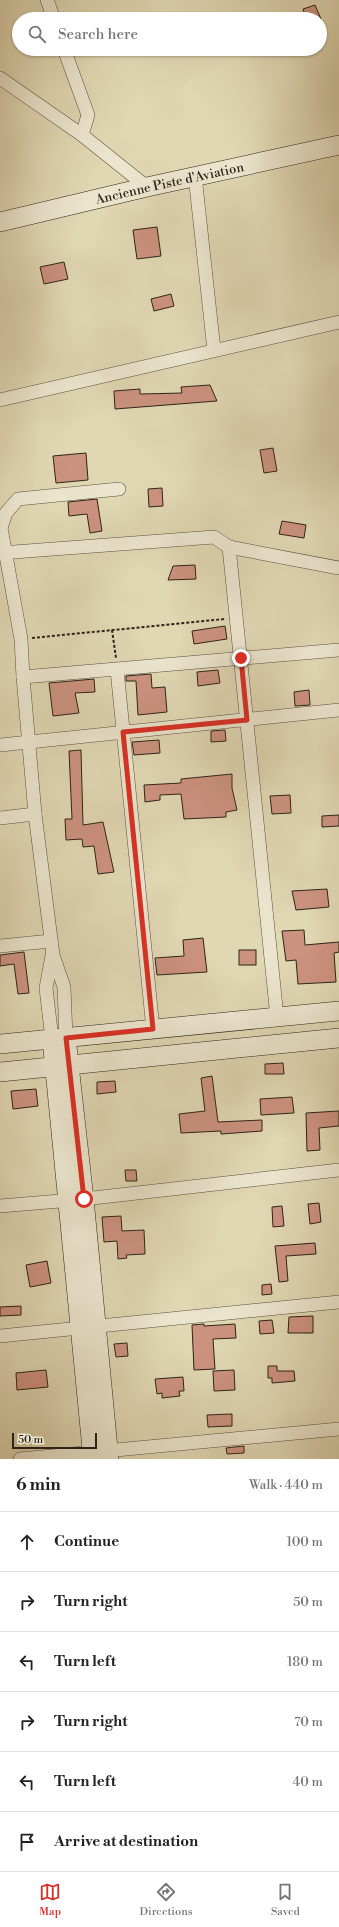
<!DOCTYPE html>
<meta charset="utf-8">
<style>
body{margin:0;font-family:"Libre Bodoni",serif;background:#f2f2f2;color:#222}
.scale{position:absolute;left:12px;bottom:10px;width:85px;box-sizing:border-box;padding-left:4px;border:2px solid #2d2418;border-top:0;font-size:11px;line-height:14px;white-space:nowrap;color:#2d2418;-webkit-text-stroke:3px #ebe5ce;paint-order:stroke}
.stop{position:absolute;width:12px;height:12px;margin:-9px;border:3px solid #d93025;border-radius:50%;background:#fff}
.stop.end{background:#d93025;border-color:#fff;box-shadow:0 1px 4px #0008}
.list{margin:0;padding:0;list-style:none}
h2{display:flex;justify-content:space-between;align-items:center;height:52px;margin:0;padding:0 16px;font-size:17px}
h2 small{font-size:13px;font-weight:400;color:#767676}
.list li{display:grid;grid-template-columns:26px 1fr auto;gap:12px;align-items:center;box-sizing:border-box;height:60px;padding:0 16px;border-top:1px solid #e0e0e0}
.list b{display:block;font-size:15px;white-space:nowrap}
.list em{font-size:13px;font-style:normal;color:#767676}
.icon{flex:none;width:22px;height:22px;fill:none;stroke:currentColor;stroke-width:2;stroke-linecap:round;stroke-linejoin:round}
.map{position:relative;flex:none;width:339px;height:1459px;overflow:hidden}
.search{position:absolute;background:#fff;box-shadow:0 1px 3px #0004;left:12px;right:12px;top:12px;height:44px;display:flex;align-items:center;gap:10px;box-sizing:border-box;padding:0 14px;border-radius:22px;color:#767676;font-size:15px}
.sheet{height:412px;background:#fff}
nav{display:flex;justify-content:space-around;align-items:center;box-sizing:border-box;height:56px;border-top:1px solid #e0e0e0;background:#fff;font-size:11px;color:#767676}
nav a{display:grid;justify-items:center;gap:2px}
nav .on{color:#d93025}
.map>svg:first-child{display:block}
.building{fill:#cc9280;stroke:#2d2418}
.lines{fill:none;stroke-linecap:round;stroke-linejoin:round}
.street-casing{stroke:#5a513f;stroke-width:14}
.secondary-casing{stroke:#2d2418;stroke-width:20}
.path{stroke:#2d2418;stroke-width:2;stroke-dasharray:3 2;stroke-linecap:butt}
.street{stroke:#ebe5ce;stroke-width:13}
.secondary{stroke:#ebe5ce;stroke-width:19}
.route{stroke:#d93025;stroke-width:5}
.labels{text-anchor:middle;stroke-width:4;stroke-linejoin:round;paint-order:stroke}
.street-label{font-size:13px;fill:#2d2418;stroke:#ebe5ce}
</style>
<div class="map">
<svg width="339" height="1459" viewBox="0 0 339 1459">
<rect width="100%" height="100%" fill="#e0d7b3"/>
<filter id="stains"><feTurbulence type="fractalNoise" baseFrequency=".005" numOctaves="4"/><feColorMatrix values="0 0 0 0 .2 0 0 0 0 .09 0 0 0 0 .02 0 0 0 .5 -.17"/></filter>
<radialGradient id="worn" r=".72"><stop offset=".6" stop-color="#630" stop-opacity="0"/><stop offset="1" stop-color="#630" stop-opacity=".3"/></radialGradient>
<!-- building -->
<g class="building">
<path d="M 315,5 L 321,19 L 306,19 L 303,9 Z"/>
<path d="M 157,227 L 161,256 L 137,259 L 133,230 Z"/>
<path d="M 64,262 L 68,279 L 44,284 L 40,267 Z"/>
<path d="M 171,294 L 174,306 L 154,311 L 151,299 Z"/>
<path d="M 210,385 L 217,401 L 115,409 L 114,391 L 140,389 L 140,394 L 182,393 L 181,387 Z"/>
<path d="M 273,448 L 277,471 L 264,473 L 260,450 Z"/>
<path d="M 86,453 L 88,480 L 56,483 L 53,456 Z"/>
<path d="M 162,488 L 163,506 L 149,507 L 148,489 Z"/>
<path d="M 97,499 L 102,531 L 90,533 L 87,514 L 69,516 L 68,502 Z"/>
<path d="M 282,521 L 306,525 L 304,538 L 279,534 Z"/>
<path d="M 195,565 L 196,579 L 168,580 L 173,566 Z"/>
<path d="M 225,626 L 227,639 L 194,644 L 192,631 Z"/>
<path d="M 218,670 L 220,683 L 198,686 L 197,672 Z"/>
<path d="M 151,674 L 152,688 L 165,687 L 167,712 L 138,715 L 136,681 L 126,681 L 126,676 Z"/>
<path d="M 94,679 L 95,692 L 75,693 L 79,713 L 53,716 L 49,683 Z"/>
<path d="M 309,690 L 310,705 L 295,706 L 294,692 Z"/>
<path d="M 225,730 L 226,741 L 211,742 L 211,731 Z"/>
<path d="M 159,740 L 160,753 L 134,755 L 132,742 Z"/>
<path d="M 81,750 L 83,825 L 103,822 L 114,872 L 98,874 L 94,846 L 83,847 L 82,839 L 66,840 L 65,819 L 72,819 L 69,751 Z"/>
<path d="M 232,774 L 232,788 L 237,810 L 226,812 L 226,817 L 184,819 L 181,794 L 160,795 L 160,800 L 145,802 L 144,785 L 181,783 L 181,779 Z"/>
<path d="M 290,795 L 291,813 L 272,814 L 270,796 Z"/>
<path d="M 339,815 L 339,826 L 322,827 L 322,816 Z"/>
<path d="M 327,889 L 329,907 L 296,910 L 292,891 Z"/>
<path d="M 304,930 L 305,945 L 339,942 L 339,952 L 334,953 L 336,982 L 298,984 L 296,960 L 286,961 L 282,931 Z"/>
<path d="M 203,938 L 207,972 L 157,975 L 155,958 L 184,956 L 183,940 Z"/>
<rect x="239" y="950" width="17" height="15"/>
<path d="M 24,952 L 29,993 L 18,994 L 14,964 L 0,966 L 0,955 Z"/>
<path d="M 283,1063 L 284,1074 L 265,1074 L 265,1064 Z"/>
<path d="M 212,1076 L 218,1122 L 262,1120 L 262,1131 L 221,1134 L 221,1131 L 181,1133 L 179,1114 L 205,1111 L 201,1078 Z"/>
<path d="M 115,1081 L 116,1092 L 97,1094 L 97,1082 Z"/>
<path d="M 36,1089 L 38,1106 L 13,1109 L 11,1091 Z"/>
<path d="M 292,1097 L 294,1113 L 261,1115 L 260,1099 Z"/>
<path d="M 339,1111 L 339,1126 L 319,1128 L 320,1150 L 307,1151 L 306,1113 Z"/>
<path d="M 125,1170 L 136,1170 L 137,1181 L 126,1181 Z"/>
<path d="M 319,1203 L 321,1222 L 310,1224 L 308,1204 Z"/>
<path d="M 282,1206 L 284,1226 L 273,1227 L 272,1207 Z"/>
<path d="M 121,1216 L 122,1231 L 144,1230 L 145,1254 L 126,1255 L 127,1258 L 118,1259 L 117,1241 L 104,1242 L 102,1217 Z"/>
<path d="M 315,1243 L 316,1254 L 286,1256 L 288,1281 L 279,1282 L 275,1246 Z"/>
<path d="M 47,1261 L 51,1283 L 30,1287 L 26,1265 Z"/>
<path d="M 271,1284 L 272,1294 L 262,1295 L 262,1285 Z"/>
<path d="M 21,1306 L 21,1315 L 0,1316 L 0,1307 Z"/>
<path d="M 313,1316 L 313,1333 L 288,1333 L 289,1317 Z"/>
<path d="M 272,1320 L 274,1333 L 260,1334 L 259,1321 Z"/>
<path d="M 204,1324 L 204,1326 L 235,1324 L 236,1338 L 213,1339 L 215,1369 L 194,1370 L 192,1325 Z"/>
<path d="M 127,1343 L 128,1356 L 116,1357 L 114,1344 Z"/>
<path d="M 268,1366 L 277,1366 L 277,1371 L 294,1371 L 295,1381 L 272,1383 L 272,1378 L 268,1378 Z"/>
<path d="M 46,1370 L 48,1387 L 17,1390 L 16,1373 Z"/>
<path d="M 234,1370 L 235,1390 L 214,1391 L 213,1371 Z"/>
<path d="M 183,1377 L 184,1391 L 179,1391 L 180,1396 L 162,1398 L 162,1393 L 157,1394 L 155,1379 Z"/>
<path d="M 232,1414 L 232,1426 L 208,1427 L 207,1415 Z"/>
<path d="M 244,1446 L 244,1453 L 227,1454 L 226,1448 Z"/>
</g>
<g class="lines">
<defs>
<g id="street">
<path d="M 47,0 L 54,19"/>
<path d="M 64,49 L 88,115 L 82,135"/>
<path d="M 0,78 L 82,135 L 147,187"/>
<path d="M 195,176 L 214,350"/>
<path d="M 0,400 L 339,322"/>
<path d="M 229,547 L 277,1017"/>
<path d="M 0,553 L 214,537 L 229,547 L 339,568"/>
<path d="M 117,670 L 153,1029"/>
<path d="M 23,677 L 339,650"/>
<path d="M 0,745 L 339,710"/>
<path d="M 0,818 L 35,814"/>
<path d="M 0,946 L 51,941"/>
<path d="M 66,1038 L 64,987 L 53,955 L 35,814 L 23,677 L 21,639 L 1,528 L 6,513 L 18,499 L 119,489"/>
<path d="M 52,1039 L 46,988 L 52,956"/>
<path d="M 0,1206 L 84,1199 L 339,1170"/>
<path d="M 0,1336 L 339,1302"/>
<path d="M 20,1459 L 339,1429"/>
</g>
<g id="secondary">
<path id="s1" d="M 0,222 L 147,187 L 339,145"/>
<path d="M 66,1038 L 84,1199 L 109,1459"/>
<path d="M 52,1039 L 93,1459"/>
<path d="M 0,1044 L 339,1011"/>
<path d="M 0,1072 L 339,1038"/>
</g>
</defs>
<!-- street casing -->
<use href="#street" class="street-casing"/>
<!-- secondary casing -->
<use href="#secondary" class="secondary-casing"/>
<!-- path -->
<g class="path">
<path d="M 112,630 L 116,658"/>
<path d="M 32,638 L 225,619"/>
</g>
<!-- street -->
<use href="#street" class="street"/>
<!-- secondary -->
<use href="#secondary" class="secondary"/>
</g>
<g class="lines">
<!-- route -->
<path class="route" d="M 84,1199 L 66,1038 L 153,1029 L 123,732 L 247,720 L 241,658"/>
</g>
<g class="labels">
<!-- street labels -->
<g class="street-label">
<text dy="5" stroke="none"><textPath href="#s1" startOffset="174">Ancienne Piste d'Aviation</textPath></text>
</g>
</g>
<rect width="100%" height="100%" filter="url(#stains)"/>
<rect width="100%" height="100%" fill="url(#worn)"/>
</svg>
<div class="scale">50 m</div>
<div class="stop" style="left:84px;top:1199px"></div>
<div class="stop end" style="left:241px;top:658px"></div>
<div class="search"><svg class="icon" aria-label="search" viewBox="0 0 24 24"><circle cx="10" cy="10" r="6"/><path d="M15 15l6 6"/></svg>Search here</div>
</div>
<section class="sheet">
<h2>6 min<small>Walk · 440 m</small></h2>
<ul class="list">
<li><svg class="icon" aria-label="ahead" viewBox="0 0 24 24"><path d="M12 20V5M6 11l6-6 6 6"/></svg><div><b>Continue</b></div><em>100 m</em></li>
<li><svg class="icon" aria-label="right" viewBox="0 0 24 24"><path d="M7 20v-9h11M14 6l5 5-5 5"/></svg><div><b>Turn right</b></div><em>50 m</em></li>
<li><svg class="icon" aria-label="left" viewBox="0 0 24 24"><path d="M17 20v-9H6M10 6l-5 5 5 5"/></svg><div><b>Turn left</b></div><em>180 m</em></li>
<li><svg class="icon" aria-label="right" viewBox="0 0 24 24"><path d="M7 20v-9h11M14 6l5 5-5 5"/></svg><div><b>Turn right</b></div><em>70 m</em></li>
<li><svg class="icon" aria-label="left" viewBox="0 0 24 24"><path d="M17 20v-9H6M10 6l-5 5 5 5"/></svg><div><b>Turn left</b></div><em>40 m</em></li>
<li><svg class="icon" aria-label="arrive" viewBox="0 0 24 24"><path d="M6 21V4h12l-3 4 3 4H6"/></svg><div><b>Arrive at destination</b></div></li>
</ul>
</section>
<nav>
<a class="on"><svg class="icon" aria-label="map" viewBox="0 0 24 24"><path d="M3 6l6-2 6 2 6-2v14l-6 2-6-2-6 2zM9 4v14M15 6v14"/></svg>Map</a>
<a><svg class="icon" aria-label="directions" viewBox="0 0 24 24"><path d="M12 3l9 9-9 9-9-9zM9 14v-3h6M13 9l2 2-2 2"/></svg>Directions</a>
<a><svg class="icon" aria-label="saved" viewBox="0 0 24 24"><path d="M7 4h10v16l-5-4-5 4z"/></svg>Saved</a>
</nav>
